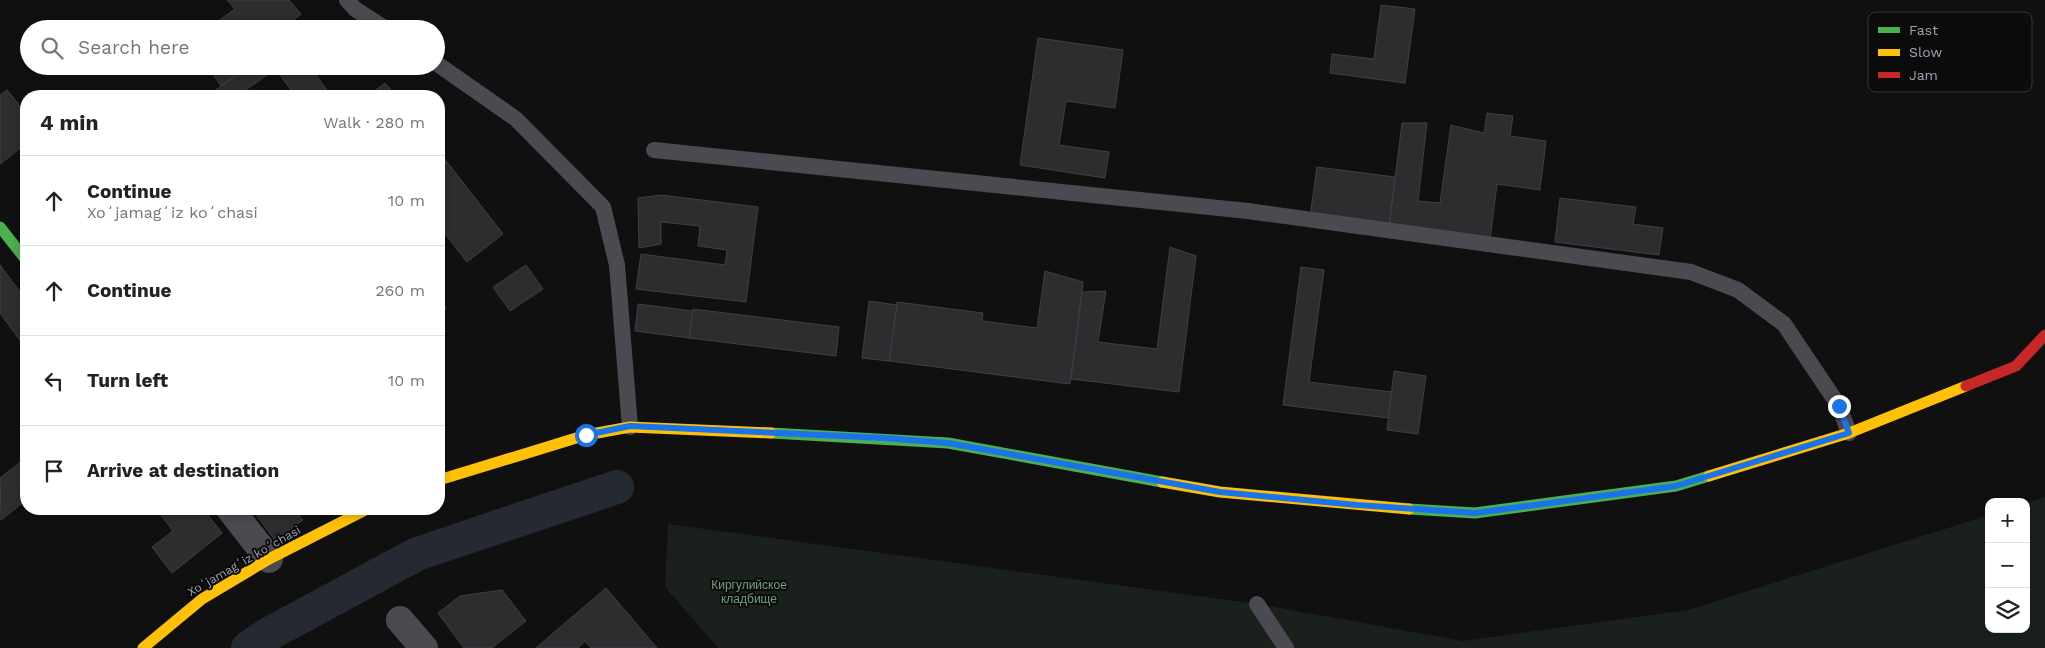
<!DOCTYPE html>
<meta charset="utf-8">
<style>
body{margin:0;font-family:"Work Sans",sans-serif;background:#f2f2f2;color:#222}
.controls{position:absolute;right:15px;bottom:15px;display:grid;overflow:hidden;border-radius:10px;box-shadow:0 2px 8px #0003}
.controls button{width:45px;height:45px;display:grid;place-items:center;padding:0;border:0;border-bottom:1px solid #e0e0e0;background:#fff;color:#222;font:25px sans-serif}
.stop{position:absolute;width:15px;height:15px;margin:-11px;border:4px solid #1a73e8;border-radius:50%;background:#fff}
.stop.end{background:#1a73e8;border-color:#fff;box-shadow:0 1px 5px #0008}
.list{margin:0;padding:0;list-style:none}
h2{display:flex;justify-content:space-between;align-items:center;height:65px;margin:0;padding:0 20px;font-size:21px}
h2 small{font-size:16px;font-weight:400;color:#767676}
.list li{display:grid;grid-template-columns:32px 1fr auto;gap:15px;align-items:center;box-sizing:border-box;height:90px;padding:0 20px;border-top:1px solid #e0e0e0}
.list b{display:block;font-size:19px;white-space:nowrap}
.list p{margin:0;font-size:16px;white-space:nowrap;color:#767676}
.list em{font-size:16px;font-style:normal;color:#767676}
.icon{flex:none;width:28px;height:28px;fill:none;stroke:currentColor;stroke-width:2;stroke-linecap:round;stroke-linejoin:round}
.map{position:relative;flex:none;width:2045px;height:648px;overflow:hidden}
.search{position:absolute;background:#fff;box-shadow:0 2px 8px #0003;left:20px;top:20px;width:425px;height:55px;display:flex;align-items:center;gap:12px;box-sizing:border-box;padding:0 18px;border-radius:28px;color:#767676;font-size:19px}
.panel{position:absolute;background:#fff;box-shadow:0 2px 8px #0003;left:20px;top:90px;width:425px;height:425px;border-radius:20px}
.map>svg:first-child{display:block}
.green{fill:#1a211c}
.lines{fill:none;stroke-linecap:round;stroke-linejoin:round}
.canal{stroke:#242932;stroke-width:34}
.building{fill:#2d2d30;stroke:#3f3f45}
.lane{stroke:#4a4a50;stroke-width:16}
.street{stroke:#4a4a50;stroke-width:28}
.fast{stroke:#4caf50;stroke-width:11}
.slow{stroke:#ffc107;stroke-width:11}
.jam{stroke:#c62828;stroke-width:11}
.route{stroke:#1a73e8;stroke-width:6}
.labels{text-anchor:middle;stroke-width:4;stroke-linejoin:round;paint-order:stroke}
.street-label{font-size:12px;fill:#a0a3b3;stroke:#0b0b0c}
.park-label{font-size:12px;fill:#769f7f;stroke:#0b0b0c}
.key{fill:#0b0b0c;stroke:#38393e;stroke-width:1}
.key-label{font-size:14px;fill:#a0a3b3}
</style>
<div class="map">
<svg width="2045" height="648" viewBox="0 0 2045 648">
<rect width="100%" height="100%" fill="#101011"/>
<!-- green -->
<path class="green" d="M 2045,497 L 2045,648 L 718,648 L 665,587 L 668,524 L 1257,604 L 1463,641 L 1688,610 L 1989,515 L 1989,629 L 2026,629 L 2026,503 Z"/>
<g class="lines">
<!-- canal -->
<path class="canal" d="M 248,648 L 267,635 L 417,554 L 617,487"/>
</g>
<!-- building -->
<g class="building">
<path d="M 227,0 L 289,0 L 301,14 L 283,29 L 207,29 L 235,9 Z"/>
<path d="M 1381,5 L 1415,9 L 1405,83 L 1330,73 L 1332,54 L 1374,59 Z"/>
<path d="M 1038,38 L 1123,50 L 1115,108 L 1066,101 L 1059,145 L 1109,152 L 1105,178 L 1020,165 Z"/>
<path d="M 208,66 L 250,66 L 221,86 Z"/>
<path d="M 250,66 L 310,66 L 331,96 L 295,96 L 276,69 L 237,96 L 220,96 L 216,90 Z"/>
<path d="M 385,83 L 396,96 L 369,96 Z"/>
<path d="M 7,90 L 24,111 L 26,109 L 26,144 L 0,164 L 0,95 Z"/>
<path d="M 1487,113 L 1513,116 L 1510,136 L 1546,141 L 1540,190 L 1497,184 L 1490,240 L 1389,227 L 1402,123 L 1427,123 L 1418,201 L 1440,203 L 1451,125 L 1484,133 Z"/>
<path d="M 439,151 L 447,162 L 439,168 Z"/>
<path d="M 447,162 L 503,234 L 467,262 L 439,226 L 439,168 Z"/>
<path d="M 1317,167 L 1395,177 L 1389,227 L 1310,217 Z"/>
<path d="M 661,195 L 758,207 L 746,302 L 636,289 L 641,254 L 725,265 L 727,250 L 698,246 L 700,226 L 661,222 L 661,244 L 639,248 L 638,198 Z"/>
<path d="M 1560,198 L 1636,207 L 1633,224 L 1663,228 L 1659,255 L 1555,242 Z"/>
<path d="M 1170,247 L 1196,256 L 1179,392 L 1071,379 L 1082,292 L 1106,291 L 1098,342 L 1157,349 Z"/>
<path d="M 0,265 L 26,300 L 26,340 L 22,343 L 0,313 Z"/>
<path d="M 526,265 L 543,289 L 510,311 L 493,287 Z"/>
<path d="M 1301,267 L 1324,270 L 1309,382 L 1392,392 L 1388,418 L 1283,405 Z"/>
<path d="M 1045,271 L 1083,282 L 1070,384 L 889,361 L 897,302 L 983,313 L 982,321 L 1037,328 Z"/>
<path d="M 439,297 L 446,308 L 439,313 Z"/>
<path d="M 869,301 L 897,305 L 889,361 L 862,358 Z"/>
<path d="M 638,304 L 693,311 L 689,338 L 635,331 Z"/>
<path d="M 693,309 L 839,327 L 836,356 L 689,338 Z"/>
<path d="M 1394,371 L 1426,376 L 1418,434 L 1387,430 Z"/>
<path d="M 26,458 L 26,500 L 1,520 L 0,478 Z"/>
<path d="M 156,509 L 203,509 L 222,533 L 172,573 L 152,547 L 173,531 Z"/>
<path d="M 252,509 L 294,509 L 303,520 L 275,540 Z"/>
<path d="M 606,588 L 657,648 L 591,648 L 585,641 L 578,648 L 536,648 Z"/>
<path d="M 502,590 L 526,621 L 492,648 L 464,648 L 438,613 L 460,596 Z"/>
</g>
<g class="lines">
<!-- lane -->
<g class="lane">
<path d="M 347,0 L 355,9 L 386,29"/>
<path d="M 436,63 L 516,119 L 603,207 L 617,265 L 630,427"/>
<path d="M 654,150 L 1248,211 L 1691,272 L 1738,290 L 1784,324 L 1839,406 L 1849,433"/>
<path d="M 1257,604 L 1286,648"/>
</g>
<!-- street -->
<g class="street">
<path d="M 230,509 L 269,559"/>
<path d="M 400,620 L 424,648"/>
</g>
<!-- fast -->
<g class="fast">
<path d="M 0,227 L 26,260"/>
<path d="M 771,433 L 948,443 L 1162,482"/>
<path d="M 1409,509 L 1475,513 L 1676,486 L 1709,476"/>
</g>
<!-- slow -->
<g class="slow">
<path d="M 1709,476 L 1849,433 L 1966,386"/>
<path d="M 439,480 L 586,435 L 630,427 L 771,433"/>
<path d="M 1162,482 L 1220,492 L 1409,509"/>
<path d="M 143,648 L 202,599 L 269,559 L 367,509"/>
</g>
<!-- jam -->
<path class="jam" d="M 1966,386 L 2016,366 L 2045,335"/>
</g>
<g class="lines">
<!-- route -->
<path class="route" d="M 586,435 L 630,426 L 884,438 L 948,443 L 1220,492 L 1357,505 L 1475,513 L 1676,486 L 1849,433 L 1839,406"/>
</g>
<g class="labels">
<!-- street labels -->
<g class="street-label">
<text transform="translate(244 561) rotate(-30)" y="4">Xoʻjamagʻiz koʻchasi</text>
</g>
<!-- park labels -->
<g class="park-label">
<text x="749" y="589">Киргулийское<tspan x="749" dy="14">кладбище</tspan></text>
</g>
</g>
<!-- legend -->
<rect x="1868" y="12" width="164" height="80" rx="8" class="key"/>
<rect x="1878" y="27" width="22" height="6" fill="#4caf50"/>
<rect x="1878" y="49" width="22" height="7" fill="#ffc107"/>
<rect x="1878" y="72" width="22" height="6" fill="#c62828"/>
<g class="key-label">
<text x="1909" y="35">Fast</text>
<text x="1909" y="57">Slow</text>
<text x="1909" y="80">Jam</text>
</g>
</svg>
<div class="controls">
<button>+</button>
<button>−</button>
<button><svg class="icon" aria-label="layers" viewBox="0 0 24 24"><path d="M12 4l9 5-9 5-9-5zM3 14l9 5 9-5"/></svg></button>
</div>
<div class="stop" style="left:586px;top:435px"></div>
<div class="stop end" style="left:1839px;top:406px"></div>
<div class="search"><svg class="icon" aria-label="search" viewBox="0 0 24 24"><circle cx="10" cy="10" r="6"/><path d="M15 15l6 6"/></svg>Search here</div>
<section class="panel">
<h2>4 min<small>Walk · 280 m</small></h2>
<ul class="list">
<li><svg class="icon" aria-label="ahead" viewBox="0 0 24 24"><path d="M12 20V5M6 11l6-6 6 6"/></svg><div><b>Continue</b><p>Xoʻjamagʻiz koʻchasi</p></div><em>10 m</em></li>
<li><svg class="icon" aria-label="ahead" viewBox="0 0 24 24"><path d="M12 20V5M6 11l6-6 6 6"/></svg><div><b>Continue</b></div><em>260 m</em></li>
<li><svg class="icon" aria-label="left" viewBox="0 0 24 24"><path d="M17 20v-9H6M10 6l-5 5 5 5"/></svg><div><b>Turn left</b></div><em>10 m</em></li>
<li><svg class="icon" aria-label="arrive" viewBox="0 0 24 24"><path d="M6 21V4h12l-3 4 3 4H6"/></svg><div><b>Arrive at destination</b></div></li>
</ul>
</section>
</div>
